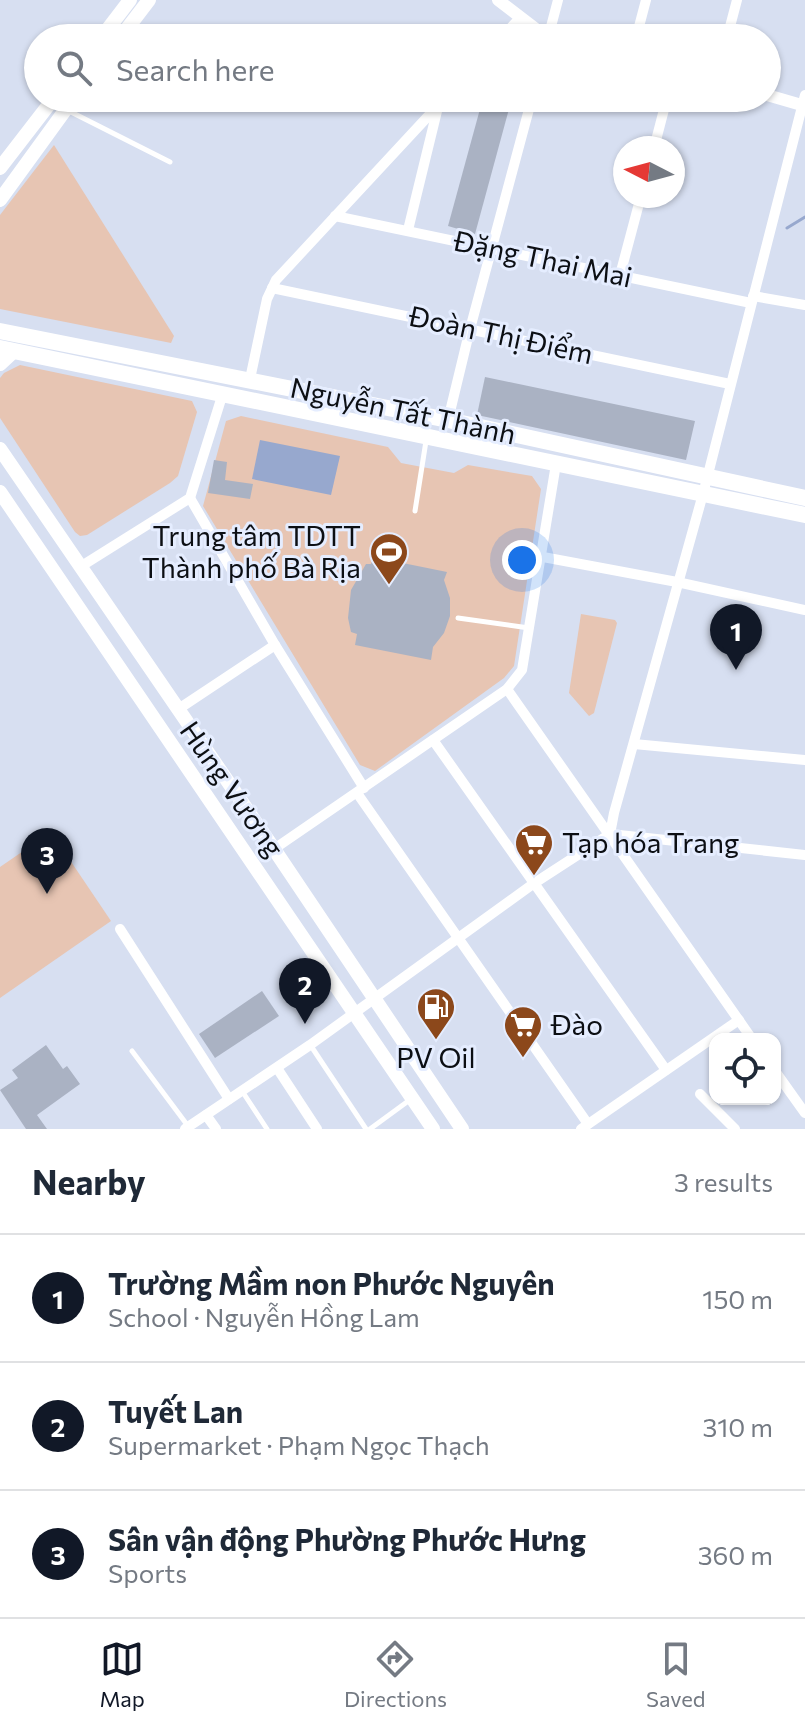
<!DOCTYPE html>
<meta charset="utf-8">
<style>
body{margin:0;font-family:Commissioner,sans-serif;background:#f2f2f3;color:#1f2937}
.controls{position:absolute;right:24px;bottom:24px;display:grid;overflow:hidden;border-radius:16px;box-shadow:0 2px 6px #0004}
.controls button{width:72px;height:72px;display:grid;place-items:center;padding:0;border:0;border-bottom:2px solid #e0e1e3;background:#fff;color:#1f2937;font:40px sans-serif}
.compass{position:absolute;left:613px;top:136px;width:72px;height:72px;border-radius:50%;background:#fff;box-shadow:0 2px 6px #0004;rotate:276deg}
.you{position:absolute;left:522px;top:560px;width:28px;height:28px;margin:-20px;border:6px solid #fff;border-radius:50%;background:#1a73e8;box-shadow:0 0 0 12px #1a73e833}
.badge{display:grid;place-items:center;width:52px;height:52px;border-radius:50%;background:#111827;color:#fff;font-size:26px;font-weight:700}
.pin{position:absolute;translate:-50% -66px;filter:drop-shadow(0 2px 4px #0008)}
.pin::after{content:'';position:absolute;top:42px;width:28px;height:24px;background:inherit;clip-path:polygon(0 0,100% 0,50% 100%)}
.list{margin:0;padding:0;list-style:none}
h2{display:flex;justify-content:space-between;align-items:center;height:104px;margin:0;padding:0 32px;font-size:34px}
h2 small{font-size:26px;font-weight:400;color:#747a83}
.list li{display:grid;grid-template-columns:52px 1fr auto;gap:24px;align-items:center;box-sizing:border-box;height:128px;padding:0 32px;border-top:2px solid #e0e1e3}
.list b{display:block;font-size:30px;white-space:nowrap}
.list p{margin:0;font-size:26px;white-space:nowrap;color:#747a83}
.list em{font-size:26px;font-style:normal;color:#747a83}
.icon{flex:none;width:44px;height:44px;fill:none;stroke:currentColor;stroke-width:2;stroke-linecap:round;stroke-linejoin:round}
.map{position:relative;flex:none;width:805px;height:1129px;overflow:hidden}
.search{position:absolute;background:#fff;box-shadow:0 2px 6px #0004;left:24px;right:24px;top:24px;height:88px;display:flex;align-items:center;gap:20px;box-sizing:border-box;padding:0 28px;border-radius:44px;color:#747a83;font-size:30px}
.sheet{height:488px;background:#fff}
nav{display:flex;justify-content:space-around;align-items:center;box-sizing:border-box;height:112px;border-top:2px solid #e0e1e3;background:#fff;font-size:22px;color:#747a83}
nav a{display:grid;justify-items:center;gap:4px}
nav .on{color:#111827}
.map>svg:first-child{display:block}
.green{fill:#e7c5b3}
.water{fill:#97a8ce}
.lines{fill:none;stroke-linecap:round;stroke-linejoin:round}
.stream{stroke:#97a8ce;stroke-width:3}
.building{fill:#aab2c3}
.service{stroke:#fff;stroke-width:5}
.minor{stroke:#fff;stroke-width:10}
.tertiary{stroke:#fff;stroke-width:12}
.secondary{stroke:#fff;stroke-width:14}
.primary{stroke:#fff;stroke-width:16}
.labels{text-anchor:middle;stroke-width:6;stroke-linejoin:round;paint-order:stroke}
.street-label{font-size:28px;fill:#0c0f14;stroke:#e5edff}
.poi-label{font-size:28px;fill:#0c0f14;stroke:#e5edff;text-anchor:start}
</style>
<div class="map">
<svg width="805" height="1129" viewBox="0 0 805 1129">
<rect width="100%" height="100%" fill="#d7dff1"/>
<!-- green -->
<g class="green">
<path d="M 54,145 L 174,336 L 171,343 L 0,309 L 0,215 Z"/>
<path d="M 20,365 L 192,401 L 197,412 L 178,476 L 170,483 L 87,535 L 80,536 L 75,532 L 0,418 L 0,378 L 4,373 Z"/>
<path d="M 241,416 L 388,447 L 401,463 L 454,473 L 468,465 L 532,476 L 541,489 L 514,666 L 504,678 L 375,771 L 360,765 L 203,506 L 226,421 Z"/>
<path d="M 581,614 L 615,620 L 617,623 L 594,713 L 589,716 L 569,693 Z"/>
<path d="M 51,832 L 111,921 L 0,998 L 0,867 Z"/>
</g>
<!-- water -->
<path class="water" d="M 260,440 L 340,456 L 331,495 L 252,479 Z"/>
<g class="lines">
<!-- stream -->
<path class="stream" d="M 787,228 L 805,217"/>
</g>
<!-- building -->
<g class="building">
<path d="M 483,98 L 512,98 L 475,234 L 448,226 Z"/>
<path d="M 485,377 L 695,421 L 686,460 L 477,415 Z"/>
<path d="M 214,460 L 227,462 L 225,480 L 253,484 L 250,499 L 208,493 Z"/>
<path d="M 373,557 L 447,572 L 444,580 L 450,598 L 450,616 L 444,633 L 433,647 L 431,660 L 355,645 L 357,634 L 351,632 L 348,618 L 351,590 L 366,564 L 371,564 Z"/>
<path d="M 262,991 L 279,1016 L 215,1058 L 199,1034 Z"/>
<path d="M 46,1045 L 63,1069 L 67,1066 L 80,1084 L 37,1115 L 47,1129 L 26,1129 L 0,1090 L 18,1078 L 12,1070 Z"/>
</g>
<g class="lines">
<!-- service -->
<g class="service">
<path d="M 67,110 L 170,162"/>
<path d="M 415,511 L 426,441"/>
<path d="M 458,618 L 529,628"/>
<path d="M 311,1046 L 366,1129"/>
<path d="M 132,1051 L 188,1126"/>
<path d="M 242,1091 L 267,1129"/>
<path d="M 370,1129 L 411,1099"/>
</g>
<!-- minor -->
<g class="minor">
<path d="M 501,38 L 520,18"/>
<path d="M 548,38 L 558,0"/>
<path d="M 636,38 L 646,0"/>
<path d="M 727,38 L 737,0"/>
<path d="M 654,148 L 667,98"/>
<path d="M 335,216 L 751,303"/>
<path d="M 408,230 L 438,107"/>
<path d="M 620,275 L 641,196"/>
<path d="M 272,288 L 730,384"/>
<path d="M 753,296 L 805,305"/>
<path d="M 250,379 L 267,299 L 276,280 L 445,98"/>
<path d="M 448,420 L 470,329 L 532,98"/>
<path d="M 190,498 L 275,645 L 364,788"/>
<path d="M 543,557 L 677,582 L 805,610"/>
<path d="M 80,567 L 190,498 L 223,393"/>
<path d="M 507,689 L 752,1039"/>
<path d="M 177,710 L 275,645"/>
<path d="M 433,740 L 666,1070"/>
<path d="M 634,744 L 805,760"/>
<path d="M 357,793 L 588,1124"/>
<path d="M 610,834 L 614,813 L 703,494 L 805,95"/>
<path d="M 274,849 L 507,689 L 522,670 L 556,464"/>
<path d="M 120,929 L 229,1099"/>
<path d="M 277,1068 L 317,1129"/>
<path d="M 775,1071 L 805,1113"/>
<path d="M 700,1094 L 735,1129"/>
<path d="M 206,1115 L 216,1129"/>
<path d="M 185,1129 L 310,1045 L 533,884 L 610,834 L 805,855"/>
<path d="M 581,1129 L 739,1020"/>
</g>
<!-- tertiary -->
<g class="tertiary">
<path d="M 498,0 L 536,29 L 554,38"/>
<path d="M 767,95 L 805,106"/>
</g>
<!-- secondary -->
<g class="secondary">
<path d="M 101,38 L 130,0"/>
<path d="M 120,38 L 149,0"/>
<path d="M 0,168 L 54,98"/>
<path d="M 0,200 L 74,98"/>
<path d="M 0,364 L 14,351"/>
<path d="M 0,449 L 274,849 L 462,1129"/>
<path d="M 0,492 L 433,1129"/>
</g>
<!-- primary -->
<g class="primary">
<path d="M 0,331 L 448,420 L 805,498"/>
<path d="M 0,348 L 805,515"/>
</g>
</g>
<!-- icons -->
<defs>
<symbol id="stadium-pin" viewBox="-11 -11 22 30"><path d="M0 17L-7.5 6A9.5 9.5 0 1 1 7.5 6Z" fill="#8c481b" stroke="#e5edff"/><path d="M0-5a6.5 5 0 1 0 0 10a6.5 5 0 1 0 0-10ZM-3.5-1.8h7v3.6h-7Z" fill="#fff"/></symbol>
<symbol id="supermarket-pin" viewBox="-11 -11 22 30"><path d="M0 17L-7.5 6A9.5 9.5 0 1 1 7.5 6Z" fill="#8c481b" stroke="#e5edff"/><path d="M-6-5.5h2.5l.6 2H6L4.5 2H-2.5L-4.4-4H-6ZM-1.5 3.2a1.3 1.3 0 1 0 .1 0ZM3 3.2a1.3 1.3 0 1 0 .1 0Z" fill="#fff"/></symbol>
<symbol id="fuel-pin" viewBox="-11 -11 22 30"><path d="M0 17L-7.5 6A9.5 9.5 0 1 1 7.5 6Z" fill="#8c481b" stroke="#e5edff"/><path d="M-5.5-6h7V0h2V4h1.3V-2.5L3-4.5l.8-.8L6-3V5H2.5V1h-1V6h-7ZM-4.2-4.7v3.2H.2V-4.7Z" fill="#fff"/></symbol>
</defs>
<g fill-rule="evenodd">
<use href="#stadium-pin" x="367" y="530" width="44" height="60"/>
<use href="#supermarket-pin" x="512" y="821" width="44" height="60"/>
<use href="#fuel-pin" x="414" y="985" width="44" height="60"/>
<use href="#supermarket-pin" x="501" y="1003" width="44" height="60"/>
</g>
<g class="labels">
<!-- street labels -->
<g class="street-label">
<text transform="translate(543 259) rotate(12)" y="10">Đặng Thai Mai</text>
<text transform="translate(501 335) rotate(12)" y="10">Đoàn Thị Điểm</text>
<text transform="translate(403 411) rotate(12)" y="10">Nguyễn Tất Thành</text>
<text transform="translate(232 789) rotate(55)" y="10">Hùng Vương</text>
</g>
<!-- poi labels -->
<g class="poi-label">
<text x="361" y="546" text-anchor="end">Trung tâm TDTT<tspan x="361" dy="32">Thành phố Bà Rịa</tspan></text>
<text x="562" y="853">Tạp hóa Trang</text>
<text x="551" y="1035">Đào</text>
<text x="436" y="1068" text-anchor="middle">PV Oil</text>
</g>
</g>
</svg>
<div class="controls">
<button><svg class="icon" aria-label="locate" viewBox="0 0 24 24"><circle cx="12" cy="12" r="6"/><path d="M12 2v4M12 18v4M2 12h4M18 12h4"/></svg></button>
</div>
<svg class="compass" viewBox="-18 -18 36 36"><path d="M0-13l5 13h-10z" fill="#e53935"/><path d="M0 13l5-13h-10z" fill="#747a83"/></svg>
<div class="you"></div>
<div class="pin badge" style="left:736px;top:670px">1</div>
<div class="pin badge" style="left:305px;top:1024px">2</div>
<div class="pin badge" style="left:47px;top:894px">3</div>
<div class="search"><svg class="icon" aria-label="search" viewBox="0 0 24 24"><circle cx="10" cy="10" r="6"/><path d="M15 15l6 6"/></svg>Search here</div>
</div>
<section class="sheet">
<h2>Nearby<small>3 results</small></h2>
<ul class="list">
<li><span class="badge">1</span><div><b>Trường Mầm non Phước Nguyên</b><p>School · Nguyễn Hồng Lam</p></div><em>150 m</em></li>
<li><span class="badge">2</span><div><b>Tuyết Lan</b><p>Supermarket · Phạm Ngọc Thạch</p></div><em>310 m</em></li>
<li><span class="badge">3</span><div><b>Sân vận động Phường Phước Hưng</b><p>Sports</p></div><em>360 m</em></li>
</ul>
</section>
<nav>
<a class="on"><svg class="icon" aria-label="map" viewBox="0 0 24 24"><path d="M3 6l6-2 6 2 6-2v14l-6 2-6-2-6 2zM9 4v14M15 6v14"/></svg>Map</a>
<a><svg class="icon" aria-label="directions" viewBox="0 0 24 24"><path d="M12 3l9 9-9 9-9-9zM9 14v-3h6M13 9l2 2-2 2"/></svg>Directions</a>
<a><svg class="icon" aria-label="saved" viewBox="0 0 24 24"><path d="M7 4h10v16l-5-4-5 4z"/></svg>Saved</a>
</nav>
